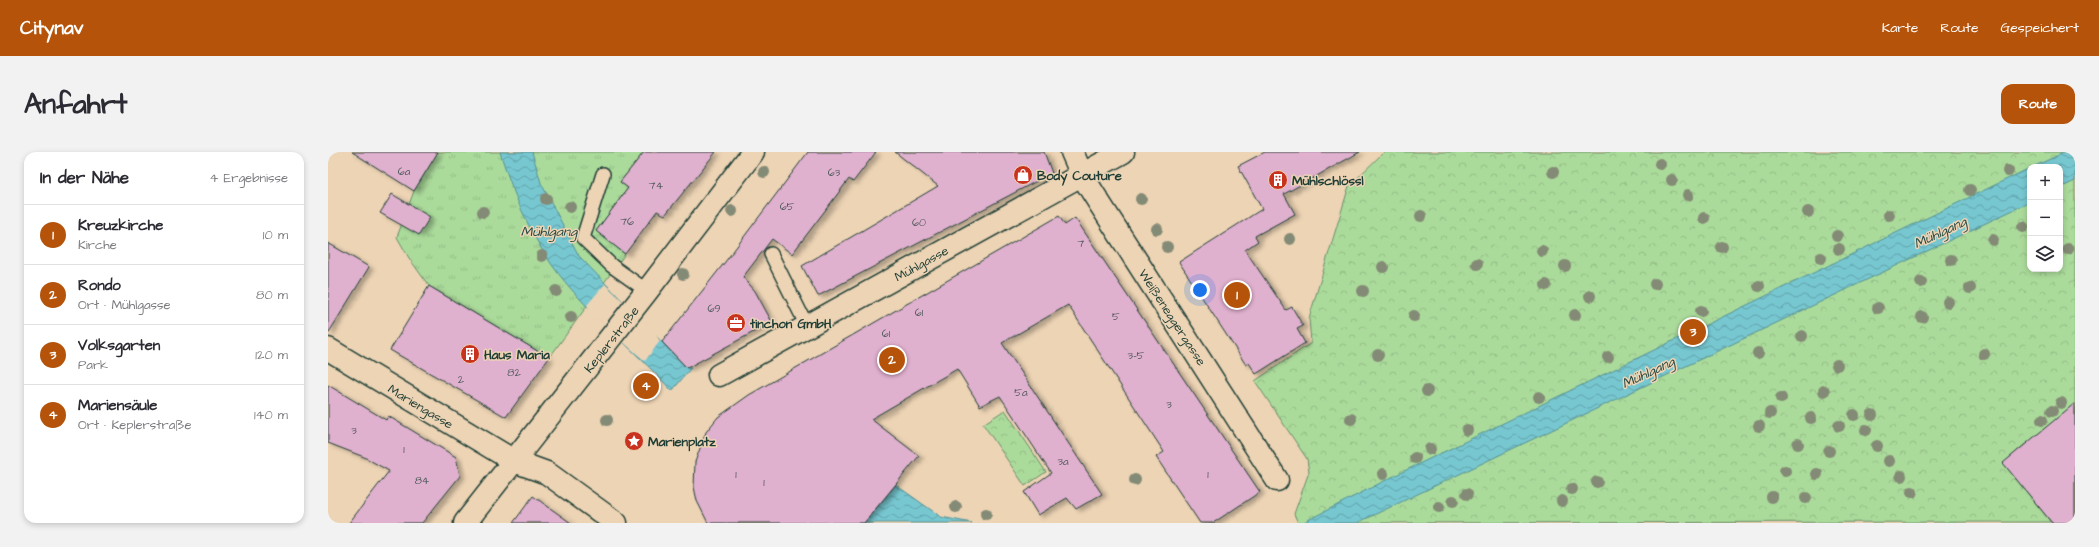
<!DOCTYPE html>
<html lang="de">
<meta charset="utf-8">
<style>
body{margin:0;font-family:"Architects Daughter",sans-serif;background:#f2f2f3;color:#2b2b33}
.controls{position:absolute;right:12px;top:12px;display:grid;overflow:hidden;border-radius:8px;box-shadow:0 2px 6px #0003}
.controls button{width:36px;height:36px;display:grid;place-items:center;padding:0;border:0;border-bottom:1px solid #e1e1e2;background:#fff;color:#2b2b33;font:20px sans-serif}
.you{position:absolute;left:872px;top:138px;width:14px;height:14px;margin:-10px;border:3px solid #fff;border-radius:50%;background:#1a73e8;box-shadow:0 0 0 6px #1a73e833}
.badge{display:grid;place-items:center;width:26px;height:26px;border-radius:50%;background:#b45309;color:#fff;font-size:13px;font-weight:700}
.pin{position:absolute;translate:-50% -50%;border:2px solid #fff;box-shadow:0 1px 4px #0006}
.list{margin:0;padding:0;list-style:none}
h2{display:flex;justify-content:space-between;align-items:center;height:52px;margin:0;padding:0 16px;font-size:17px}
h2 small{font-size:13px;font-weight:400;color:#7c7c81}
.list li{display:grid;grid-template-columns:26px 1fr auto;gap:12px;align-items:center;box-sizing:border-box;height:60px;padding:0 16px;border-top:1px solid #e1e1e2}
.list b{display:block;font-size:15px;white-space:nowrap}
.list p{margin:0;font-size:13px;white-space:nowrap;color:#7c7c81}
.list em{font-size:13px;font-style:normal;color:#7c7c81}
.icon{flex:none;width:22px;height:22px;fill:none;stroke:currentColor;stroke-width:2;stroke-linecap:round;stroke-linejoin:round}
.map{position:relative;flex:none;width:1747px;height:371px;overflow:hidden;border-radius:12px}
header{display:flex;align-items:center;gap:24px;box-sizing:border-box;height:56px;padding:0 20px;background:#b45309;color:#fff}
header strong{font-size:19px}
nav{display:flex;gap:22px;margin-inline-start:auto;font-size:14px}
.intro{display:flex;align-items:center;justify-content:space-between;box-sizing:border-box;height:96px;padding:0 24px}
h1{margin:0;font-size:28px}
.button{padding:10px 18px;border-radius:12px;background:#b45309;color:#fff;font-size:14px;font-weight:700}
main{display:flex;gap:24px;padding:0 24px}
aside{flex:1;background:#fff;border-radius:12px;box-shadow:0 2px 6px #0003}
.map>svg:first-child{display:block}
.grass{fill:url(#grass-tufts);stroke:#658c68}
.park{fill:url(#park-crowns);stroke:#658c68;fill-rule:evenodd}
.water{fill:url(#water-waves);stroke:#549092}
.pier{fill:#edd4b5}
.building{fill:#e0b0cf;stroke:#1f3d34;filter:url(#shadow)}
.lines{fill:none;stroke-linecap:round;stroke-linejoin:round}
.lane-casing{stroke:#1f3d34;stroke-width:16}
.street-casing{stroke:#1f3d34;stroke-width:25}
.secondary-casing{stroke:#1f3d34;stroke-width:25}
.primary-casing{stroke:#1f3d34;stroke-width:25}
.lane{stroke:#edd4b5;stroke-width:13}
.street{stroke:#edd4b5;stroke-width:22}
.secondary{stroke:#edd4b5;stroke-width:22}
.primary{stroke:#edd4b5;stroke-width:22}
.tree{fill:#838a74}
.labels{text-anchor:middle;stroke-width:3;stroke-linejoin:round;paint-order:stroke}
.number-label{font-size:11px;fill:#4f5a5b}
.poi-label{font-size:13px;font-weight:bold;fill:#1f3d34;stroke:#edd4b5;text-anchor:start}
.street-label{font-size:13px;fill:#1f3d34;stroke:#edd4b5}
.water-label{font-size:14px;font-style:italic;fill:#284b44;stroke:#edd4b5}
</style>
<header>
<strong>Citynav</strong>
<nav><a>Karte</a><a>Route</a><a>Gespeichert</a></nav>
</header>
<div class="intro"><h1>Anfahrt</h1><a class="button">Route</a></div>
<main>
<aside>
<h2>In der Nähe<small>4 Ergebnisse</small></h2>
<ul class="list">
<li><span class="badge">1</span><div><b>Kreuzkirche</b><p>Kirche</p></div><em>10 m</em></li>
<li><span class="badge">2</span><div><b>Rondo</b><p>Ort · Mühlgasse</p></div><em>80 m</em></li>
<li><span class="badge">3</span><div><b>Volksgarten</b><p>Park</p></div><em>120 m</em></li>
<li><span class="badge">4</span><div><b>Mariensäule</b><p>Ort · Keplerstraße</p></div><em>140 m</em></li>
</ul>
</aside>
<div class="map">
<svg width="1747" height="371" viewBox="0 0 1747 371">
<defs>
<pattern id="grass-tufts" width="24" height="20" patternUnits="userSpaceOnUse"><rect width="24" height="20" fill="#abdb9b"/><path d="M3 7l-1-3M5 7V3M7 7l1-3M15 17l-1-3M17 17v-4M19 17l1-3" fill="none" stroke="#93bd86"/></pattern>
<pattern id="park-crowns" width="20" height="18" patternUnits="userSpaceOnUse"><rect width="20" height="18" fill="#abdb9b"/><path d="M2 6a3 3 0 1 1 6 0M12 15a3 3 0 1 1 6 0" fill="none" stroke="#93bd86"/></pattern>
<pattern id="water-waves" width="16" height="10" patternUnits="userSpaceOnUse"><rect width="16" height="10" fill="#77c7d1"/><path d="M0 5q4-4 8 0t8 0" fill="none" stroke="#61a3aa"/></pattern>
<filter id="shadow"><feDropShadow dx="4.5" dy="2.5" stdDeviation="2" flood-color="#0004"/></filter>
</defs>
<rect width="100%" height="100%" fill="#edd4b5"/>
<filter id="ink" filterUnits="userSpaceOnUse"><feTurbulence type="fractalNoise" baseFrequency=".025" numOctaves="2"/><feDisplacementMap in="SourceGraphic" scale="8" xChannelSelector="R" yChannelSelector="G"/><feConvolveMatrix kernelMatrix="1 2 1 2 8 2 1 2 1" color-interpolation-filters="sRGB"/></filter>
<g filter="url(#ink)">
<!-- grass -->
<path class="grass" d="M 110,0 L 316,0 L 292,30 L 300,36 L 268,79 L 297,102 L 221,206 L 101,134 L 81,106 L 69,85 L 86,39 Z"/>
<!-- park -->
<g class="park">
<path d="M 1056,0 L 1747,0 L 1747,323 L 1732,334 L 1697,292 L 1676,311 L 1723,370 L 970,371 L 966,362 L 981,320 L 979,307 L 927,229 L 983,191 L 981,166 L 1021,34 ZM 1702,15 L 1732,15 L 1732,117 L 1702,117 Z"/>
<path d="M 677,258 L 718,320 L 697,334 L 655,272 Z"/>
</g>
<!-- water -->
<g class="water">
<path d="M 172,0 L 204,0 L 213,31 L 251,104 L 359,216 L 363,216 L 344,239 C 306,197 256,158 224,113 C 201,80 184,39 172,0 Z"/>
<path d="M 1737,0 L 1747,0 L 1747,29 L 1732,36 L 1732,15 L 1705,15 Z"/>
<path d="M 1702,16 L 1702,50 L 1029,371 L 974,371 L 1068,323 Z"/>
<path d="M 568,333 L 613,365 L 644,371 L 501,371 L 539,368 Z"/>
</g>
<!-- pier -->
<path class="pier" d="M 277,132 L 326,180 L 332,189 L 317,209 L 286,182 L 262,159 L 259,153 Z"/>
<!-- building -->
<g class="building">
<path d="M 24,0 L 110,0 L 86,39 Z"/>
<path d="M 316,0 L 388,0 L 337,63 L 329,59 L 297,102 L 268,79 L 300,36 L 292,30 Z"/>
<path d="M 480,0 L 548,0 L 525,30 L 521,27 L 464,102 L 444,87 L 415,125 L 427,139 L 444,170 L 359,216 L 334,190 L 397,110 Z"/>
<path d="M 567,0 L 716,0 L 724,21 L 490,144 L 474,114 L 610,34 Z"/>
<path d="M 937,0 L 1032,0 L 956,42 L 967,62 L 927,84 L 930,89 L 917,98 L 958,158 L 964,155 L 975,174 L 969,177 L 977,191 L 928,222 L 921,211 L 918,213 L 851,110 L 934,57 L 910,14 Z"/>
<path d="M 64,42 L 102,65 L 91,83 L 52,61 Z"/>
<path d="M 731,64 L 737,73 L 747,66 L 932,340 L 885,371 L 872,371 L 828,305 L 836,300 L 740,153 L 674,191 L 774,342 L 748,357 L 739,346 L 710,363 L 696,340 L 723,321 L 672,244 L 652,254 L 629,217 L 543,267 L 591,304 L 536,371 L 380,371 L 369,349 L 366,335 L 367,310 L 378,280 L 390,265 L 421,243 Z"/>
<path d="M 0,91 L 41,115 L 0,182 Z"/>
<path d="M 101,134 L 221,206 L 178,265 L 62,198 Z"/>
<path d="M 0,233 L 58,268 L 60,264 L 128,305 L 132,324 L 94,371 L 21,371 L 61,319 L 36,305 L 0,291 Z"/>
<path d="M 1747,251 L 1747,371 L 1724,371 L 1675,311 Z"/>
<path d="M 205,344 L 243,371 L 185,371 Z"/>
</g>
<g class="lines">
<defs>
<g id="lane">
<path d="M 275,22 L 255,86 L 284,114 L 319,139"/>
<path d="M 443,102 L 479,174"/>
</g>
<g id="street">
<path d="M 744,0 L 754,23 L 765,41 L 949,328"/>
<path d="M 391,223 L 795,0"/>
<path d="M 186,309 L 219,321 L 288,371"/>
</g>
<path id="secondary" d="M 0,197 L 186,309"/>
<path id="primary" d="M 137,371 L 319,139 L 425,0"/>
</defs>
<!-- lane casing -->
<use href="#lane" class="lane-casing"/>
<!-- street casing -->
<use href="#street" class="street-casing"/>
<!-- secondary casing -->
<use href="#secondary" class="secondary-casing"/>
<!-- primary casing -->
<use href="#primary" class="primary-casing"/>
<!-- lane -->
<use href="#lane" class="lane"/>
<!-- street -->
<use href="#street" class="street"/>
<!-- secondary -->
<use href="#secondary" class="secondary"/>
<!-- primary -->
<use href="#primary" class="primary"/>
</g>
<!-- trees -->
<g class="tree">
<circle cx="1332" cy="12" r="6"/>
<circle cx="1680" cy="19" r="6"/>
<circle cx="436" cy="20" r="6"/>
<circle cx="1225" cy="20" r="6"/>
<circle cx="1344" cy="28" r="6"/>
<circle cx="1642" cy="38" r="6"/>
<circle cx="1360" cy="43" r="6"/>
<circle cx="218" cy="47" r="6"/>
<circle cx="813" cy="47" r="6"/>
<circle cx="242" cy="55" r="6"/>
<circle cx="404" cy="59" r="6"/>
<circle cx="155" cy="60" r="6"/>
<circle cx="1480" cy="60" r="6"/>
<circle cx="1561" cy="63" r="6"/>
<circle cx="1093" cy="64" r="6"/>
<circle cx="1376" cy="66" r="6"/>
<circle cx="1695" cy="75" r="6"/>
<circle cx="829" cy="77" r="6"/>
<circle cx="1509" cy="84" r="6"/>
<circle cx="962" cy="87" r="6"/>
<circle cx="1665" cy="88" r="6"/>
<circle cx="839" cy="95" r="6"/>
<circle cx="1394" cy="95" r="6"/>
<circle cx="1511" cy="97" r="6"/>
<circle cx="1740" cy="97" r="6"/>
<circle cx="1214" cy="99" r="6"/>
<circle cx="214" cy="104" r="6"/>
<circle cx="1493" cy="106" r="6"/>
<circle cx="1623" cy="108" r="6"/>
<circle cx="1149" cy="112" r="6"/>
<circle cx="1237" cy="114" r="6"/>
<circle cx="1055" cy="115" r="6"/>
<circle cx="355" cy="122" r="6"/>
<circle cx="1593" cy="130" r="6"/>
<circle cx="1327" cy="132" r="6"/>
<circle cx="1218" cy="133" r="6"/>
<circle cx="1431" cy="134" r="6"/>
<circle cx="1642" cy="136" r="6"/>
<circle cx="228" cy="139" r="6"/>
<circle cx="1035" cy="139" r="6"/>
<circle cx="1262" cy="144" r="6"/>
<circle cx="1620" cy="150" r="6"/>
<circle cx="1550" cy="156" r="6"/>
<circle cx="1373" cy="159" r="6"/>
<circle cx="1247" cy="163" r="6"/>
<circle cx="1086" cy="164" r="6"/>
<circle cx="243" cy="165" r="6"/>
<circle cx="1594" cy="165" r="6"/>
<circle cx="1474" cy="184" r="6"/>
<circle cx="1430" cy="201" r="6"/>
<circle cx="1656" cy="202" r="6"/>
<circle cx="1050" cy="203" r="6"/>
<circle cx="1280" cy="205" r="6"/>
<circle cx="1509" cy="213" r="6"/>
<circle cx="1099" cy="239" r="6"/>
<circle cx="1496" cy="239" r="6"/>
<circle cx="1211" cy="245" r="6"/>
<circle cx="1453" cy="246" r="6"/>
<circle cx="1733" cy="251" r="6"/>
<circle cx="1724" cy="259" r="6"/>
<circle cx="1442" cy="261" r="6"/>
<circle cx="1526" cy="263" r="6"/>
<circle cx="1544" cy="263" r="6"/>
<circle cx="1483" cy="266" r="6"/>
<circle cx="1023" cy="267" r="6"/>
<circle cx="279" cy="268" r="6"/>
<circle cx="1714" cy="268" r="6"/>
<circle cx="1431" cy="274" r="6"/>
<circle cx="1511" cy="274" r="6"/>
<circle cx="1139" cy="278" r="6"/>
<circle cx="1538" cy="278" r="6"/>
<circle cx="1470" cy="292" r="6"/>
<circle cx="1549" cy="294" r="6"/>
<circle cx="1102" cy="297" r="6"/>
<circle cx="1501" cy="299" r="6"/>
<circle cx="1087" cy="306" r="6"/>
<circle cx="1561" cy="309" r="6"/>
<circle cx="1457" cy="319" r="6"/>
<circle cx="1055" cy="322" r="6"/>
<circle cx="1489" cy="322" r="6"/>
<circle cx="1573" cy="324" r="6"/>
<circle cx="807" cy="328" r="6"/>
<circle cx="1269" cy="330" r="6"/>
<circle cx="1244" cy="337" r="6"/>
<circle cx="1584" cy="340" r="6"/>
<circle cx="1139" cy="342" r="6"/>
<circle cx="1444" cy="345" r="6"/>
<circle cx="1478" cy="346" r="6"/>
<circle cx="1125" cy="349" r="6"/>
<circle cx="1234" cy="349" r="6"/>
<circle cx="628" cy="355" r="6"/>
<circle cx="1111" cy="355" r="6"/>
<circle cx="658" cy="362" r="6"/>
</g>
</g>
<!-- icons -->
<defs>
<symbol id="shop-disc" viewBox="-11 -11 22 22"><circle r="9.5" fill="#c8321e" stroke="#edd4b5"/><path d="M-5-2.5h2.3a2.7 3.5 0 0 1 5.4 0H5L5.5 6h-11ZM-1.5-2.5h3a1.5 2.3 0 0 0-3 0Z" fill="#fff"/></symbol>
<symbol id="building-disc" viewBox="-11 -11 22 22"><circle r="9.5" fill="#c8321e" stroke="#edd4b5"/><path d="M-4-6H4V6H1V3H-1V6H-4ZM-2.5-4.3h1.7v1.8h-1.7ZM.8-4.3h1.7v1.8H.8ZM-2.5-1h1.7V.8h-1.7ZM.8-1h1.7V.8H.8Z" fill="#fff"/></symbol>
<symbol id="office-disc" viewBox="-11 -11 22 22"><circle r="9.5" fill="#c8321e" stroke="#edd4b5"/><path d="M-6-3h4V-5.5h4V-3h4V5H-6ZM-1-4.5V-3h2v-1.5ZM-6 0V1H6V0Z" fill="#fff"/></symbol>
<symbol id="sight-disc" viewBox="-11 -11 22 22"><circle r="9.5" fill="#c8321e" stroke="#edd4b5"/><path d="M0-6L1.8-2.2L6-1.7L2.9 1.2L3.7 5.4L0 3.3L-3.7 5.4L-2.9 1.2L-6-1.7L-1.8-2.2Z" fill="#fff"/></symbol>
</defs>
<g fill-rule="evenodd">
<use href="#shop-disc" x="684" y="12" width="22" height="22"/>
<use href="#building-disc" x="939" y="17" width="22" height="22"/>
<use href="#office-disc" x="397" y="160" width="22" height="22"/>
<use href="#building-disc" x="131" y="191" width="22" height="22"/>
<use href="#sight-disc" x="295" y="278" width="22" height="22"/>
</g>
<g class="labels">
<!-- number labels -->
<g class="number-label">
<text x="76" y="23">6a</text>
<text x="506" y="24">63</text>
<text x="328" y="37">74</text>
<text x="459" y="58">65</text>
<text x="299" y="73">76</text>
<text x="591" y="74">60</text>
<text x="753" y="95">7</text>
<text x="386" y="160">69</text>
<text x="591" y="164">61</text>
<text x="788" y="168">5</text>
<text x="558" y="185">61</text>
<text x="808" y="207">3-5</text>
<text x="186" y="224">82</text>
<text x="133" y="231">2</text>
<text x="693" y="244">5a</text>
<text x="841" y="256">3</text>
<text x="26" y="282">3</text>
<text x="76" y="301">1</text>
<text x="735" y="313">3a</text>
<text x="408" y="326">1</text>
<text x="880" y="326">1</text>
<text x="94" y="332">84</text>
<text x="436" y="334">1</text>
</g>
<!-- poi labels -->
<g class="poi-label">
<text x="709" y="28">Body Couture</text>
<text x="964" y="33">Mühlschlössl</text>
<text x="422" y="176">tinchon GmbH</text>
<text x="156" y="207">Haus Maria</text>
<text x="320" y="294">Marienplatz</text>
</g>
<!-- street labels -->
<g class="street-label">
<text transform="translate(593 111) rotate(-29)" y="5">Mühlgasse</text>
<text transform="translate(845 165) rotate(57)" y="5">Weißeneggergasse</text>
<text transform="translate(283 187) rotate(-52)" y="5">Keplerstraße</text>
<text transform="translate(93 254) rotate(31)" y="5">Mariengasse</text>
</g>
<!-- water labels -->
<g class="water-label">
<text x="221" y="84">Mühlgang</text>
<text transform="translate(1612 80) rotate(-25)" y="5">Mühlgang</text>
<text transform="translate(1320 220) rotate(-25)" y="5">Mühlgang</text>
</g>
</g>
</svg>
<div class="controls">
<button>+</button>
<button>−</button>
<button><svg class="icon" aria-label="layers" viewBox="0 0 24 24"><path d="M12 4l9 5-9 5-9-5zM3 14l9 5 9-5"/></svg></button>
</div>
<div class="you"></div>
<div class="pin badge" style="left:909px;top:143px">1</div>
<div class="pin badge" style="left:564px;top:208px">2</div>
<div class="pin badge" style="left:1365px;top:180px">3</div>
<div class="pin badge" style="left:318px;top:234px">4</div>
</div>
</main>
